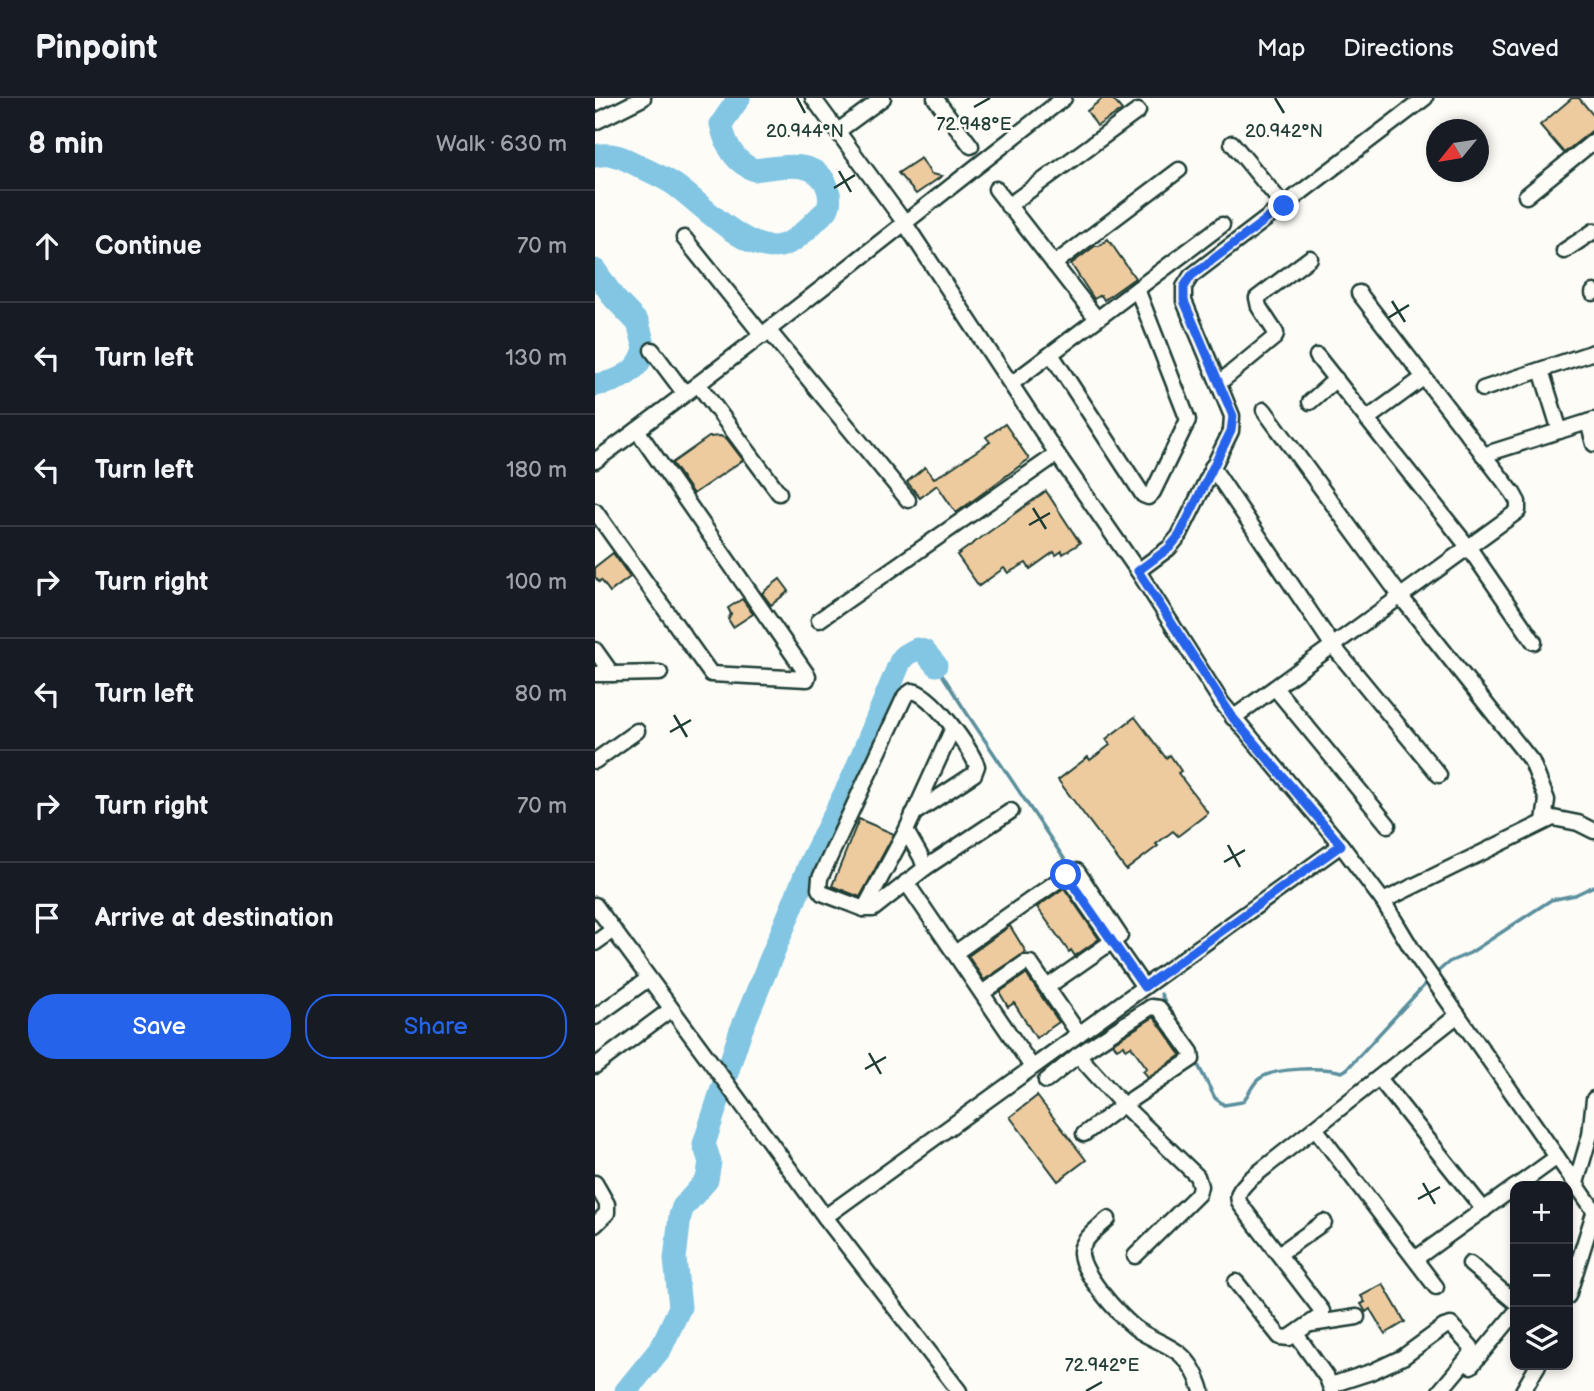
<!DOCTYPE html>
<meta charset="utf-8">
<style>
body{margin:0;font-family:"Balsamiq Sans",sans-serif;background:#20242c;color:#f1f3f6}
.controls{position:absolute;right:21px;bottom:21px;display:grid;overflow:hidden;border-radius:14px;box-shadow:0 4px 10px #0003}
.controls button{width:63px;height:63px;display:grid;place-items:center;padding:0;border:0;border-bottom:2px solid #363941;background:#171b24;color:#f1f3f6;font:35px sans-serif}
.compass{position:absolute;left:831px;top:21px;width:63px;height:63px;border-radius:50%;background:#171b24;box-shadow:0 4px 10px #0003;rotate:240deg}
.stop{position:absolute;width:21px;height:21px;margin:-16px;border:5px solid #2563eb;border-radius:50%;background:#fff}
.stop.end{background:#2563eb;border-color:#fff;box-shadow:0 2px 7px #0008}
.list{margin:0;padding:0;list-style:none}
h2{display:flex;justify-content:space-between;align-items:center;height:91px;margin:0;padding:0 28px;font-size:30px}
h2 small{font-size:23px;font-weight:400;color:#9ea1a6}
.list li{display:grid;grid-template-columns:46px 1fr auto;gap:21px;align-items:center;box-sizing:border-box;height:112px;padding:0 28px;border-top:2px solid #363941}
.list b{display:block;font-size:26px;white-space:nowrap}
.list em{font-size:23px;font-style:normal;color:#9ea1a6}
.actions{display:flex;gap:14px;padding:21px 28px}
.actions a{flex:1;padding:16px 0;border:2px solid #2563eb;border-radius:28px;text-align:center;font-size:24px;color:#2563eb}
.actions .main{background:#2563eb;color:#fff}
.icon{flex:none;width:38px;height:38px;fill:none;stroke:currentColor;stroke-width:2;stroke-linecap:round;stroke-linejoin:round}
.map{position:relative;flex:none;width:999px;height:1293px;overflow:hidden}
header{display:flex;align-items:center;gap:42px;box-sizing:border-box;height:98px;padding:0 35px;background:#171b24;border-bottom:2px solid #363941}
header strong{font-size:33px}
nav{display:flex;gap:38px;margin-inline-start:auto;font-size:24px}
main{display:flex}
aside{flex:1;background:#171b24}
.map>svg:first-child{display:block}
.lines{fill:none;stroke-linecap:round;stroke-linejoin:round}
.stream{stroke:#5a8f9d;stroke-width:3.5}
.river{stroke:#82c6e3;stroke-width:23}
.building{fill:#eecb9f;stroke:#1f3d34;stroke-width:2}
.street-casing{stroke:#1f3d34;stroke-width:19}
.street{stroke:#fdfcf7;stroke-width:14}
.route{stroke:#2563eb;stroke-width:9}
.ticks{fill:none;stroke:#1f3d34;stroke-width:2.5}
.ticks-label{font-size:18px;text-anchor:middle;fill:#1f3d34;stroke:#fdfcf7;stroke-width:5;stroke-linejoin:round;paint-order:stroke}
</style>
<header>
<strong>Pinpoint</strong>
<nav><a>Map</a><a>Directions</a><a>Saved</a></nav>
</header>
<main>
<aside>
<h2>8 min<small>Walk · 630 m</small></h2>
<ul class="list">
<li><svg class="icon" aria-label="ahead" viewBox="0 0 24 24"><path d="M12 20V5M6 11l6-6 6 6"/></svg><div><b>Continue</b></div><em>70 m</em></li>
<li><svg class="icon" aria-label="left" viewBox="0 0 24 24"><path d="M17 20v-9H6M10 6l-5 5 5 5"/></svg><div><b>Turn left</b></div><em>130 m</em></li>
<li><svg class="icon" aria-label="left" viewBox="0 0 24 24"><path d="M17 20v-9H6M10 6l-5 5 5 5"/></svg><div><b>Turn left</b></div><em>180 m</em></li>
<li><svg class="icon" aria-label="right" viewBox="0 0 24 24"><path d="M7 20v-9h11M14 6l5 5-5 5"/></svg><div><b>Turn right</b></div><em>100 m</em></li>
<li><svg class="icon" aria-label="left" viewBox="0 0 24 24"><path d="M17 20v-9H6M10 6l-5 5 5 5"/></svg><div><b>Turn left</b></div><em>80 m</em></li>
<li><svg class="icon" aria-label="right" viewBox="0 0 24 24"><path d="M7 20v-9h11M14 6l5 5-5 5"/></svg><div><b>Turn right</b></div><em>70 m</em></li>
<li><svg class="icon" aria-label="arrive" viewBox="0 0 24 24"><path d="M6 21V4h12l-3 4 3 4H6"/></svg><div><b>Arrive at destination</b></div></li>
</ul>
<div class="actions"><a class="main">Save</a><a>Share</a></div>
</aside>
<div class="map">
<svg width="999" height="1293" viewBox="0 0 999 1293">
<rect width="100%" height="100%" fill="#fdfcf7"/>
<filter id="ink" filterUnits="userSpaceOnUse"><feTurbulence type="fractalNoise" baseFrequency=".0143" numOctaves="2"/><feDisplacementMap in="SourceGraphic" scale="14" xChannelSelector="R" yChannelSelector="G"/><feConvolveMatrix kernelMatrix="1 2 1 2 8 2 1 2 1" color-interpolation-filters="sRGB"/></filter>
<g filter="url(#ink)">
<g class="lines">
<!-- stream -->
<g class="stream">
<path d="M 341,567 L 371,614 L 470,762"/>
<path d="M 840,876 L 854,864 L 875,855 L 956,802 L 980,797 L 999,788"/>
<path d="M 566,896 L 578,919"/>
<path d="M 601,963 L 620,1000 L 629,1007 L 647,1004 C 654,998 656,987 664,981 C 680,969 728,969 747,974 L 752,971 L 835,881"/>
</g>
<!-- river -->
<g class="river">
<path d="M 0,58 C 19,54 29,60 46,69 C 58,75 73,81 84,90 C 107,107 153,156 185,148 C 203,144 218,124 232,112 C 236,105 235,98 233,91 C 223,59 185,69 160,72 C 139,65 130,45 126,26 L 144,0"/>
<path d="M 0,172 L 19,200 L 43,225 L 50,250 C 45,274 22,284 0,287"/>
<path d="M 31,1293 L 66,1250 L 85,1209 L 80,1161 L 85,1118 L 88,1109 L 112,1082 L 115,1064 L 109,1046 L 145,935 L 216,763 L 258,679 L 305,564 L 310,557 L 322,551 L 329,553 L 341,567"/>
</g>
</g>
<!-- building -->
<g class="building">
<path d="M 508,0 L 517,0 L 527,12 L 502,28 L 492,13 Z"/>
<path d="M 977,0 L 984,0 L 999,18 L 999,31 L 969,55 L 945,27 Z"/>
<path d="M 326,60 L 336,76 L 347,78 L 321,96 L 303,75 Z"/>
<path d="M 513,141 L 540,180 L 509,202 L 506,197 L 499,201 L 476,166 L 500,148 L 504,148 Z"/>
<path d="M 410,326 L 434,361 L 361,415 L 342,387 L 325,400 L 312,384 L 330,369 L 339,380 L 349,375 L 395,344 L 391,339 Z"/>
<path d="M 125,338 L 132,341 L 148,362 L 98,396 L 77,365 L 114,339 Z"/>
<path d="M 451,393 L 485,445 L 468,456 L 467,453 L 461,457 L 459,454 L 435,471 L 431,465 L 413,475 L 409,470 L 384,488 L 362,457 Z"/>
<path d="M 18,455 L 35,479 L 15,494 L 6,482 L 4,484 L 0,479 L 0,469 Z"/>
<path d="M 185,481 L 194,493 L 176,507 L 167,495 Z"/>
<path d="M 147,501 L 158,516 L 138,529 L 133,521 L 136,516 L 133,510 Z"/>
<path d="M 540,619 L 571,660 L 575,657 L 586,673 L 583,675 L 613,715 L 583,738 L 578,733 L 561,746 L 563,748 L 531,772 L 463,682 L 493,659 L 495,662 L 515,647 L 511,641 Z"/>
<path d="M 264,721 L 299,736 L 265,799 L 237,788 Z"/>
<path d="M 469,790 L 504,841 L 480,858 L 476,852 L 474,854 L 442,809 Z"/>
<path d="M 415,828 L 431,854 L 389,882 L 373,858 Z"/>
<path d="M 431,876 L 464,924 L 441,940 L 419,905 L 413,909 L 406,897 L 406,893 Z"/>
<path d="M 559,919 L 586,957 L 553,979 L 548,973 L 552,970 L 536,948 L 531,951 L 529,947 L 522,951 L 518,945 Z"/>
<path d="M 442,998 L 491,1062 L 463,1083 L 415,1019 Z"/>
<path d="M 788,1186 L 810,1224 L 790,1236 L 775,1211 L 771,1214 L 766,1206 L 770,1204 L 766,1198 Z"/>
</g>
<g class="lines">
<defs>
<g id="street">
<path d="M 218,0 L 309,124 L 462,356 L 543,473 L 627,605 L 746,747 L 788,803 L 818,853 L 999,1112"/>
<path d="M 340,0 L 376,48"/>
<path d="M 0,24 L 48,0"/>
<path d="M 243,33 L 288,0"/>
<path d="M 637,45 L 689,108"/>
<path d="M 401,91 L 502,221"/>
<path d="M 931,98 L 999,43"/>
<path d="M 413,108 L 543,13"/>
<path d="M 89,140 L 168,238"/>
<path d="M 969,153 L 999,133"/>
<path d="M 459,166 L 584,72"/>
<path d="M 998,195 L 999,194"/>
<path d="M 174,233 L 313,402"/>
<path d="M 57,252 L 90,296"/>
<path d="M 456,256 L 548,397 L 553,399 L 558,394 L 593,322 L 542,191"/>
<path d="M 722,258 L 874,450 L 939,544"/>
<path d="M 946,272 L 965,333"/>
<path d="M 624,285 L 680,239 L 681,235 L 664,209 L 662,200 L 715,160"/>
<path d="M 103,286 L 184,395"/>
<path d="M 416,286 L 627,127"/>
<path d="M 888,291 L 999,254"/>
<path d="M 715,304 L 741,281"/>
<path d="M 669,312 L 806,499 L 937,664 L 952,702 L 949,723"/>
<path d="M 772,321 L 828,280"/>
<path d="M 993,324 L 999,346"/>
<path d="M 888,357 L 999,322"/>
<path d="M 0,363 C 160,246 313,121 469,0"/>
<path d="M 617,369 L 738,548 L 844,677"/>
<path d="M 0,413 L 116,576 L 212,581 L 213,578 L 42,332"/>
<path d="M 543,473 L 574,450 L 584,438 L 636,333 L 637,318 L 589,203 L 589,189 L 596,178 L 830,0"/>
<path d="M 224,522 L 462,356"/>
<path d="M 0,552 L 17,576 L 0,576"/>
<path d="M 17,576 L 65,575"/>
<path d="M 680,590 L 793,727"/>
<path d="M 638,620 L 923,413 L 923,404 L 918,395 L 764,195"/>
<path d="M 0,663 L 42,633"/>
<path d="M 311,733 L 326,759 L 330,770 L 278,811 L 269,811 L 227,795 L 224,791 L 225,780 L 310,598 L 317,593 C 337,595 375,650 382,668 L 379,676 L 318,716"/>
<path d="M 330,770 L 416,713"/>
<path d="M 471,777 L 549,889"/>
<path d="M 311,784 L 437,969"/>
<path d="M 788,803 L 958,720 L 983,725 L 999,733"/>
<path d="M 0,807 L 230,1119 L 364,1293"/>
<path d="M 269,811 L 311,733 L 358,630"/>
<path d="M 0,845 L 18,832"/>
<path d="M 360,855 L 471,777 L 482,773 L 525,838 L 452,889"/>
<path d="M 387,895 L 430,865 L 435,865 L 484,936"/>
<path d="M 0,919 L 53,881"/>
<path d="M 483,957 L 528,1007 L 602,1078 L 605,1088 L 603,1096 L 540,1158"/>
<path d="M 0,968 L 75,912"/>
<path d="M 784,980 L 889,1112"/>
<path d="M 451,983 L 483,957 L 556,909 L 564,910 L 596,954 L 597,961 L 528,1007 L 489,1036"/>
<path d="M 720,1030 L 841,1189"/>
<path d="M 0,1085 L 12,1106 L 12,1115 L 0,1127"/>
<path d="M 981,1085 L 995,1037 L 999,1001"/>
<path d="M 922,1088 L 962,1059"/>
<path d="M 230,1119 L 746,747"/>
<path d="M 513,1121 C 504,1129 492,1138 487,1149 C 478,1168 527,1221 543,1232 C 556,1241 573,1246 585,1256 C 597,1266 603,1279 607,1293"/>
<path d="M 684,1156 L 729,1124"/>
<path d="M 820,1161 L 920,1089"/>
<path d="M 875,1166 L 920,1204"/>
<path d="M 641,1184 L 685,1239 L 694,1240 L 727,1217 L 727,1213 L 645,1106 C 640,1095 647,1090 654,1082 L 863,917"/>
<path d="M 973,1198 L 999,1115"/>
<path d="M 716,1226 L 762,1219"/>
<path d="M 701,1236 L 732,1280 L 737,1293"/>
<path d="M 876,1268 L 920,1215"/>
<path d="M 736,1287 L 776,1274 L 808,1259 L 849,1229 L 856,1227 L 876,1249 L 877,1255 L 845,1293"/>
<path d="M 928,1293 L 943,1267"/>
</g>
</defs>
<!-- street casing -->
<use href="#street" class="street-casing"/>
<!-- street -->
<use href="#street" class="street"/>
</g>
</g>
<g class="lines" filter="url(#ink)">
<!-- route -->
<path class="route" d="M 471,777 L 549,889 L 746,747 L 638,620 L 543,473 L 574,450 L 584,438 L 636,333 L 638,318 L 589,203 L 589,189 L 596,178 L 689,108"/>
</g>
<!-- ticks -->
<path class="ticks" d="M 202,0 L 210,15M 680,0 L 689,15M 379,9 L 395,0M 244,73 L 256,94M 239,90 L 260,77M 797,203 L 810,224M 793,220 L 814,207M 438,410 L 451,431M 434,427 L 455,415M 79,617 L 92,639M 75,634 L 96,622M 633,747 L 645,769M 629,764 L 650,752M 274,955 L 286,976M 270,971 L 291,959M 828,1085 L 840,1106M 823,1101 L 845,1089M 491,1293 L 507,1284"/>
<g class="ticks-label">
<text x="379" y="32">72.948°E</text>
<text x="210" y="39">20.944°N</text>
<text x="689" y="39">20.942°N</text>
<text x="507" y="1273">72.942°E</text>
</g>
</svg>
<div class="controls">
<button>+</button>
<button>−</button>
<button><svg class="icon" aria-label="layers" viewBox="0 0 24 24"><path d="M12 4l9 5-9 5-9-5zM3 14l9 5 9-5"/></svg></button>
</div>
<svg class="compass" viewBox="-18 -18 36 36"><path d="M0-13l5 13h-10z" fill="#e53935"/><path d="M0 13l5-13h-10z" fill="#9ea1a6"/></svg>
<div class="stop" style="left:471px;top:777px"></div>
<div class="stop end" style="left:689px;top:108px"></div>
</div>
</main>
